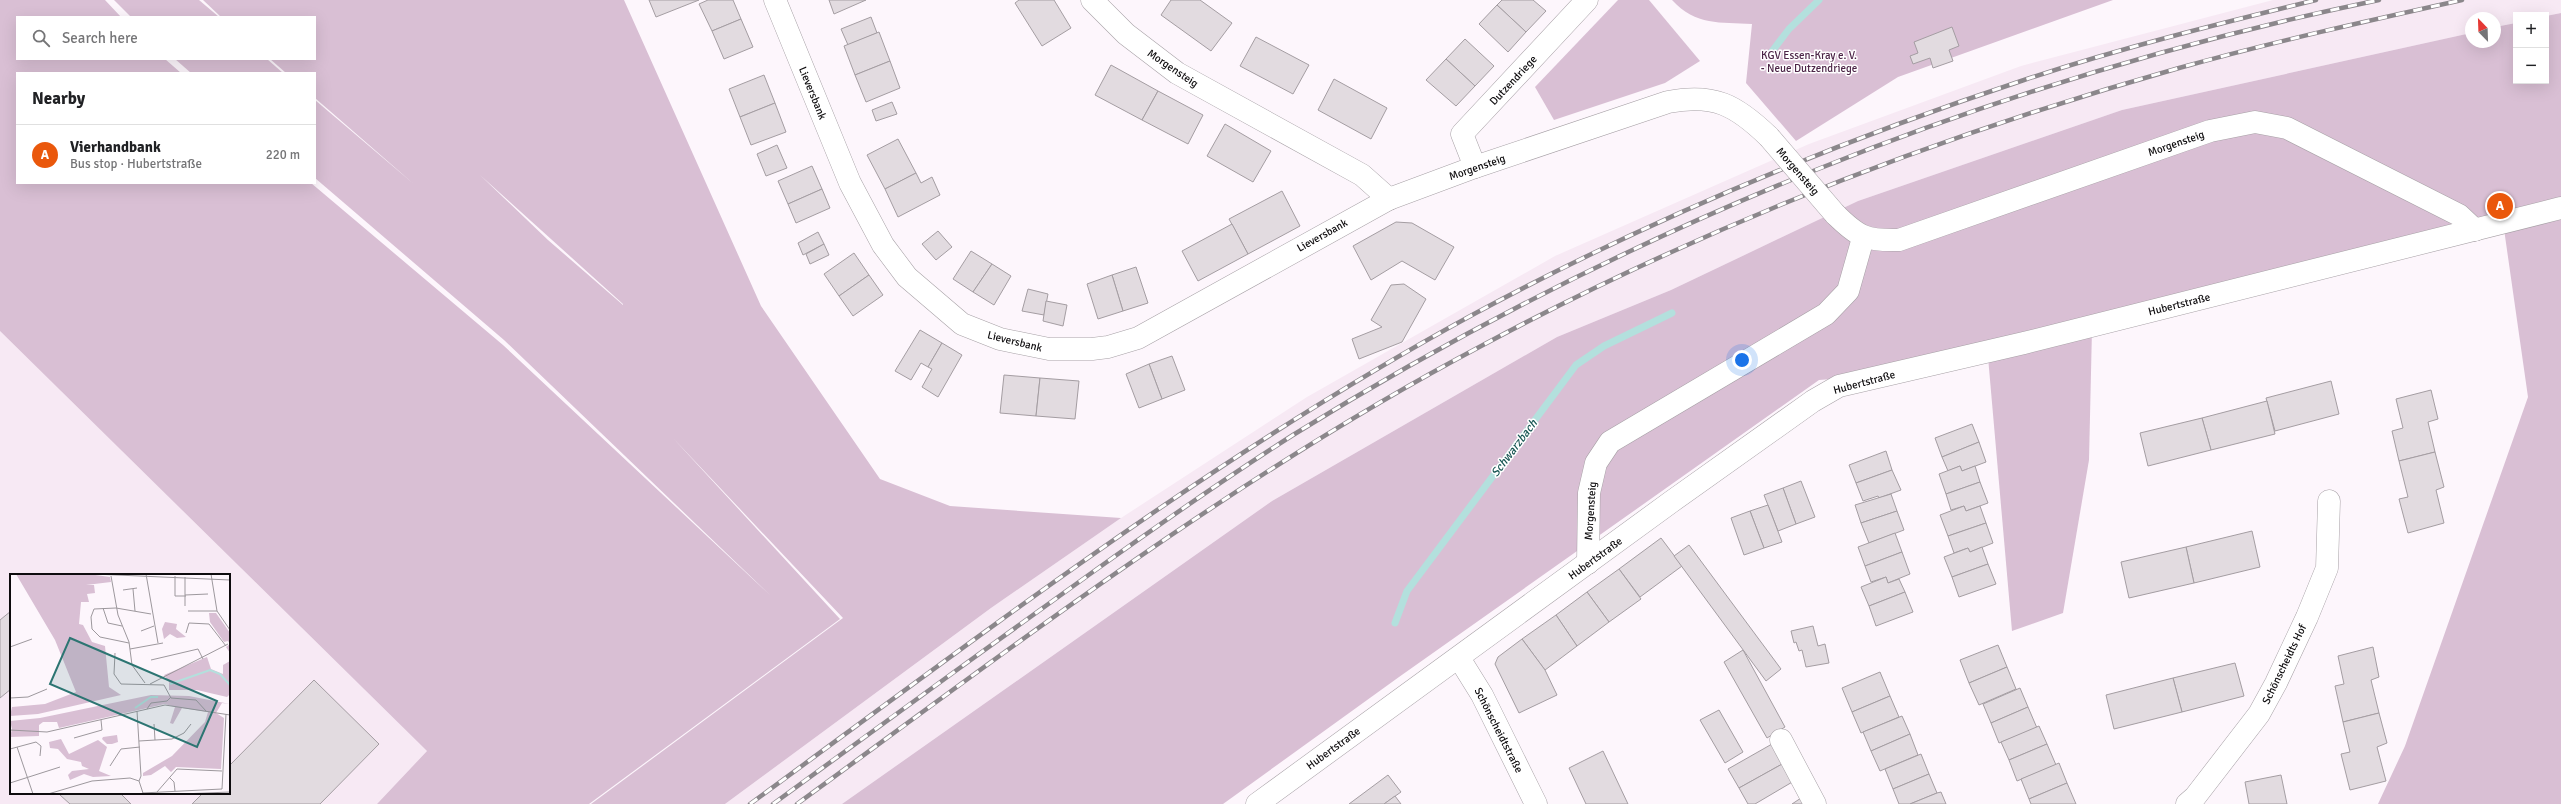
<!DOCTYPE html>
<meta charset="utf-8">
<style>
body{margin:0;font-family:Signika,sans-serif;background:#f2f2f2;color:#202124}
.controls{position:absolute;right:12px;top:12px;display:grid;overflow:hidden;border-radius:0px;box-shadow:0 4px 16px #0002}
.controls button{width:36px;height:36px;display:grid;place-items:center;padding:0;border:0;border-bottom:1px solid #e0e0e0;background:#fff;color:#202124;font:20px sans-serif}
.compass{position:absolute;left:2465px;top:12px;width:36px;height:36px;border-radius:50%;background:#fff;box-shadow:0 4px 16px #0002;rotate:337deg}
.you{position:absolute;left:1742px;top:360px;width:14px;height:14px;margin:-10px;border:3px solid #fff;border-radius:50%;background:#1a73e8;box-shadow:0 0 0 6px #1a73e833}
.badge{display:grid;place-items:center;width:26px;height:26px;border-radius:50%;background:#ea580c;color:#fff;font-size:13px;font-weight:700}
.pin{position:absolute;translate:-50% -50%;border:2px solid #fff;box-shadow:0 1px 4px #0006}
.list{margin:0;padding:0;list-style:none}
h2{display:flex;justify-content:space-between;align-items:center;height:52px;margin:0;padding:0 16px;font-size:17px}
h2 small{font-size:13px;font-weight:400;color:#757577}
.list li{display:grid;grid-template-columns:26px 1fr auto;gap:12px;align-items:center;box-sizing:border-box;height:60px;padding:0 16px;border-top:1px solid #e0e0e0}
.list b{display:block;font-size:15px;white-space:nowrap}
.list p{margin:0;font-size:13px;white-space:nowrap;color:#757577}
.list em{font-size:13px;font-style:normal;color:#757577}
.icon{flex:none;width:22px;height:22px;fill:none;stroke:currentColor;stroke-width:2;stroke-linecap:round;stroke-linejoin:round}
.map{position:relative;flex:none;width:2561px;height:804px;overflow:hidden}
.search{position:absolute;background:#fff;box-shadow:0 4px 16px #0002;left:16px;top:16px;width:300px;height:44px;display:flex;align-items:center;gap:10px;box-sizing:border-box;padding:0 14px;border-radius:0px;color:#757577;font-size:15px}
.panel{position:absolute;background:#fff;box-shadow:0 4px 16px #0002;left:16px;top:72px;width:300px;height:112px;border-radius:0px}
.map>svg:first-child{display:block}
.built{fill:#f7e9f4;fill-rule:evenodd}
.green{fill:#d9bfd4;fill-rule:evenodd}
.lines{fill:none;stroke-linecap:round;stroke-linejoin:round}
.stream{stroke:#b3e0dd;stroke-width:7}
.building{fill:#e2dbe0;stroke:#a49da2}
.minor-casing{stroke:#a7a1a6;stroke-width:23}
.tertiary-casing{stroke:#a7a1a6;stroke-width:23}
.minor{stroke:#fff;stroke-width:22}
.tertiary{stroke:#fff;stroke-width:22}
.rail-casing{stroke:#8b878b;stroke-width:4.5}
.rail{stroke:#fff;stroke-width:3;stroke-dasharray:9;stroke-linecap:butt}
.minor-bridge-casing{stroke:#a7a1a6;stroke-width:23;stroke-linecap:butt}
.minor-bridge{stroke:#fff;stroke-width:22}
.labels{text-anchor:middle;stroke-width:3;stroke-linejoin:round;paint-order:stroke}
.park-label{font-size:11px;fill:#4c2547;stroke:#fff}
.street-label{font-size:11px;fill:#0e0c0e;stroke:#fff}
.water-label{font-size:12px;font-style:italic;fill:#175553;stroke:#fff}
.inset-river{fill:none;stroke:#b3e0dd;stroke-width:2}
.inset-road{fill:none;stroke:#9d989d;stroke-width:1}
.view{fill:#2c7572;fill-opacity:0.15;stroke:#2c7572;stroke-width:2}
.inset-edge{fill:none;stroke:#0e0c0e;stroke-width:2}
</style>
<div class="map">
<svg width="2561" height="804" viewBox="0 0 2561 804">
<rect width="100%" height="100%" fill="#fdf6fc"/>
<!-- built -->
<g class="built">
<path d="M 2273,0 L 2561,0 L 2561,13 L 2546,16 L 2516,15 L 2516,23 L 2495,27 L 2495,18 L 2471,18 L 2471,33 L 2122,110 L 1858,201 L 1671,290 L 1557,337 L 1272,501 L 842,804 L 725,804 L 991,608 L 1121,518 L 1307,397 L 1555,256 L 1809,144 L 2021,66 Z"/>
<path d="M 0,331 L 427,751 L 377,804 L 0,804 ZM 11,575 L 229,575 L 229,793 L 11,793 Z"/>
</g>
<!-- green -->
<g class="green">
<path d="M 0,0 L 105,0 L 121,17 L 17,17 L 17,59 L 165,59 L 181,73 L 17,73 L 17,183 L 311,183 L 503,345 L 771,596 L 504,340 L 315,178 L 315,100 L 415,185 L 315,98 L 315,73 L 286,73 L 270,59 L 315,59 L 315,17 L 221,17 L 203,0 L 624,0 L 761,306 L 880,479 L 950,506 L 1121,518 L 991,608 L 725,804 L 591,804 L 843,618 L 672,437 L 840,619 L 589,804 L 377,804 L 427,751 L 0,331 ZM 480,175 L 623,304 L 623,305 L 548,240 Z"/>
<path d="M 114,0 L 199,0 L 219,17 L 131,17 Z"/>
<path d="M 1618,0 L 1649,0 L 1700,61 L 1665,83 L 1554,120 L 1535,87 Z"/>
<path d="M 1672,0 L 2113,0 L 1898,77 L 1796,141 L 1746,83 L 1752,24 C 1720,22 1696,26 1672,0 Z"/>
<path d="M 2561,13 L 2561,206 L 2476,228 L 2255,122 L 2470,227 L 1845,378 L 1819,380 L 1399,677 L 1223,804 L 842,804 L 1272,501 L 1557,337 L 1671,290 L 1858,201 L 2122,110 L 2471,33 L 2471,42 L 2495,42 L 2495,27 L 2516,23 L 2516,81 L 2546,81 L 2546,16 Z"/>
<path d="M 175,59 L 267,59 L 283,73 L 191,73 Z"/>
<path d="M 2561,214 L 2561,804 L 2378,804 L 2405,746 L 2528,397 L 2504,229 Z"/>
<path d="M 2092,329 L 2089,460 L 2063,613 L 2012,631 L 1988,357 Z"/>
</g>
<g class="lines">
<!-- stream -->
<g class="stream">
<path d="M 1770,54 L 1789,29 L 1819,0"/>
<path d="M 1395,623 L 1407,591 L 1576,365 L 1604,346 L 1672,313"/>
</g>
</g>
<!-- building -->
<g class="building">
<path d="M 649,0 L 699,0 L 656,17 Z"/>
<path d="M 708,0 L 733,0 L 741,19 L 712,31 L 699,4 Z"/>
<path d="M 829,0 L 866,0 L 834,14 Z"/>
<path d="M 1019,0 L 1054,0 L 1071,28 L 1042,46 L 1015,3 Z"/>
<path d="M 1171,0 L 1200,0 L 1232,23 L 1211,51 L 1161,15 Z"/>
<path d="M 1502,0 L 1533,0 L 1546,11 L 1526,32 L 1497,5 Z"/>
<path d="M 1497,5 L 1526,32 L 1508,52 L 1479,24 Z"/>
<path d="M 871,17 L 877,33 L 848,45 L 841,29 Z"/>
<path d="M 741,19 L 753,47 L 724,59 L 712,31 Z"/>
<path d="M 1952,27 L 1959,46 L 1949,50 L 1953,61 L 1933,68 L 1930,58 L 1913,64 L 1910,56 L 1918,53 L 1914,42 Z"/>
<path d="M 879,32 L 890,61 L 855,75 L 844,46 Z"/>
<path d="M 1256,37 L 1309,65 L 1293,94 L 1240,66 Z"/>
<path d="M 1465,39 L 1494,66 L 1475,86 L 1446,59 Z"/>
<path d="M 1446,59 L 1475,86 L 1456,106 L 1426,80 Z"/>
<path d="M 890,61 L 900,88 L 866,102 L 855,75 Z"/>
<path d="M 1111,65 L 1158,91 L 1142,120 L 1095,95 Z"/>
<path d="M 764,75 L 775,103 L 740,117 L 729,89 Z"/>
<path d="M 1334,79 L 1387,108 L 1371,139 L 1318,110 Z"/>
<path d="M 1158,91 L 1203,115 L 1188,144 L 1142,120 Z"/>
<path d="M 892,102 L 897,114 L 876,121 L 872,110 Z"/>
<path d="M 775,103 L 786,132 L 751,145 L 740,117 Z"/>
<path d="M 1225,124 L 1271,151 L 1253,182 L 1207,156 Z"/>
<path d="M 898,139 L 916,173 L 885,189 L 867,155 Z"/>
<path d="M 777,145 L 787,168 L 766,176 L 757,154 Z"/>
<path d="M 812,166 L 822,189 L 788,204 L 778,181 Z"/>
<path d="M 916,173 L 921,183 L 932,177 L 940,195 L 898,217 L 885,189 Z"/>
<path d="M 822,189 L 830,208 L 796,223 L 788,204 Z"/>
<path d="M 1282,191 L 1300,226 L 1248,254 L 1229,219 Z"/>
<path d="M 1396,222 L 1412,223 L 1454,247 L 1435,280 L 1402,261 L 1371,280 L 1353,246 Z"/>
<path d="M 1232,224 L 1248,254 L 1198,281 L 1182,251 Z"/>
<path d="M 938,231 L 952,247 L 936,260 L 922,244 Z"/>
<path d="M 818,232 L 824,244 L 803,255 L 798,243 Z"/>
<path d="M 824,244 L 829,255 L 810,264 L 806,254 Z"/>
<path d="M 971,251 L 992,264 L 973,292 L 953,279 Z"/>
<path d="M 854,253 L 869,275 L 839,296 L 824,274 Z"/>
<path d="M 992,264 L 1011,276 L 994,305 L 973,292 Z"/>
<path d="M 1136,267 L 1148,303 L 1123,311 L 1112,275 Z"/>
<path d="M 869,275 L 883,295 L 853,316 L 839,296 Z"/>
<path d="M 1112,275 L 1123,311 L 1098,319 L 1087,284 Z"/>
<path d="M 1404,284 L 1426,299 L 1402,342 L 1359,359 L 1352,339 L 1382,327 L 1371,320 L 1391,285 Z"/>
<path d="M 1028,289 L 1048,294 L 1044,315 L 1022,311 Z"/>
<path d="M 1046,301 L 1067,305 L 1063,326 L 1043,321 Z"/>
<path d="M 920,330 L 942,343 L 928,367 L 921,363 L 911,380 L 895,371 Z"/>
<path d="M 942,343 L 962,355 L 938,397 L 922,387 L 932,369 L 928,367 Z"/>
<path d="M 1172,356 L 1185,390 L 1162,399 L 1149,364 Z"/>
<path d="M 1149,364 L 1162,399 L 1139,408 L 1126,374 Z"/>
<path d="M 1004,375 L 1040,378 L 1036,416 L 1000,413 Z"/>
<path d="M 1040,378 L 1079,381 L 1075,419 L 1036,416 Z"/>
<path d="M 2331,381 L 2339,414 L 2275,431 L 2266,398 Z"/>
<path d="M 2431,390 L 2438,419 L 2428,422 L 2435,452 L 2399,461 L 2392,431 L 2403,428 L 2396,399 Z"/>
<path d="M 2267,401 L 2275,434 L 2211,450 L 2202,418 Z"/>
<path d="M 2202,418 L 2211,450 L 2148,466 L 2140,433 Z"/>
<path d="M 1972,424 L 1979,442 L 1942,457 L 1935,438 Z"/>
<path d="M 1979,442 L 1986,462 L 1962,471 L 1960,466 L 1948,471 L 1942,457 Z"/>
<path d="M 1886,451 L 1892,470 L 1856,483 L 1849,465 Z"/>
<path d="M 2435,452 L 2444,487 L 2436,490 L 2444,523 L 2408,533 L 2399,499 L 2408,497 L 2399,461 Z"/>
<path d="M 1960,466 L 1962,471 L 1975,466 L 1980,482 L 1946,494 L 1939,474 Z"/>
<path d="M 1892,470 L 1901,490 L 1879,498 L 1878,496 L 1863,501 L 1856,483 Z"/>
<path d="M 1801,481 L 1815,517 L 1796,524 L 1783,488 Z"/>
<path d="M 1980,482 L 1988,503 L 1966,511 L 1964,506 L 1951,510 L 1946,494 Z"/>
<path d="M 1783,488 L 1796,524 L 1778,531 L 1764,495 Z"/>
<path d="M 1891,494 L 1897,511 L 1861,523 L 1855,505 Z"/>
<path d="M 1768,505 L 1782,542 L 1764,548 L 1750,511 Z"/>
<path d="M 1964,506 L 1966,511 L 1980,506 L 1986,523 L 1948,536 L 1940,515 Z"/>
<path d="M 1750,511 L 1764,548 L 1744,555 L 1731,518 Z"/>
<path d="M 1897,511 L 1904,530 L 1869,543 L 1861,523 Z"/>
<path d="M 1986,523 L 1993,543 L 1970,552 L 1968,548 L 1954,553 L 1948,536 Z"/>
<path d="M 2252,531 L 2260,567 L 2194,583 L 2186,547 Z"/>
<path d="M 1895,533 L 1902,552 L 1865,566 L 1858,547 Z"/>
<path d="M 1661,538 L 1682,566 L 1640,597 L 1619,569 Z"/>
<path d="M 1689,545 L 1781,669 L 1766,681 L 1674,556 Z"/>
<path d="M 1982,547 L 1988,564 L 1952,577 L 1944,557 L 1968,548 L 1970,552 Z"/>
<path d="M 2186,547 L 2194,583 L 2129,598 L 2121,562 Z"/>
<path d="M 1902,552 L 1910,574 L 1888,583 L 1886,577 L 1871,582 L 1865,566 Z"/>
<path d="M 1988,564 L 1996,584 L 1959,597 L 1952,577 Z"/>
<path d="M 1619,569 L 1641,599 L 1609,622 L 1587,592 Z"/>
<path d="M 1886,577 L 1888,583 L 1899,579 L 1905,592 L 1869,606 L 1861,587 Z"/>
<path d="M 1587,592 L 1609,622 L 1577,646 L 1556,615 Z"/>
<path d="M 1905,592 L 1913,612 L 1876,626 L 1869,606 Z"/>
<path d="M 11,611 L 11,689 L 0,698 L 0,620 Z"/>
<path d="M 1556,615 L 1577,646 L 1545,670 L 1522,639 Z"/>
<path d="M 1813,626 L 1818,646 L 1825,644 L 1829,663 L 1806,667 L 1802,650 L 1799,651 L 1796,642 L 1794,643 L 1791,631 Z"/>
<path d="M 1522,639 L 1545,670 L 1557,695 L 1519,713 L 1495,664 L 1498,657 Z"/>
<path d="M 1998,645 L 2007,667 L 1969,683 L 1960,660 Z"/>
<path d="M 2373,647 L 2379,677 L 2371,680 L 2379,713 L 2343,722 L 2335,686 L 2344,684 L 2338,656 Z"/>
<path d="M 1743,650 L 1785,727 L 1767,738 L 1724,662 Z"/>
<path d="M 2235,663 L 2244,696 L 2182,712 L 2173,678 Z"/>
<path d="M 2007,667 L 2016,689 L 1979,705 L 1969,683 Z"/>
<path d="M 1880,672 L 1890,696 L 1852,712 L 1842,688 Z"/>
<path d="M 2173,678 L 2182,712 L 2114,729 L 2106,695 Z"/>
<path d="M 314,680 L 379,744 L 320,804 L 192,804 L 203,793 L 229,793 L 229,766 Z"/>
<path d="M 2020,688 L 2028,707 L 1991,723 L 1983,704 Z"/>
<path d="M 1890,696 L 1899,717 L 1861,733 L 1852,712 Z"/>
<path d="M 2028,707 L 2037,728 L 1999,743 L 1991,723 Z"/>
<path d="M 1719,710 L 1743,752 L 1725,763 L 1700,720 Z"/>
<path d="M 2379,713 L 2387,743 L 2377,747 L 2386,781 L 2350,790 L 2341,754 L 2350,752 L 2343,722 Z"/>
<path d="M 1902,716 L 1910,734 L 1871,751 L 1863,732 Z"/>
<path d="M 2039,726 L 2047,744 L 2009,760 L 2001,742 Z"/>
<path d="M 1910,734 L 1918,755 L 1880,771 L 1871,751 Z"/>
<path d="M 1772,744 L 1784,763 L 1739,788 L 1728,769 Z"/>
<path d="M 2047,744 L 2056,765 L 2017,781 L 2009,760 Z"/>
<path d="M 1603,751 L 1628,804 L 1586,804 L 1569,768 Z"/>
<path d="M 1921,754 L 1929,774 L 1893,789 L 1885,769 Z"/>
<path d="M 1784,763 L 1794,781 L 1755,804 L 1748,804 L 1739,788 Z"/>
<path d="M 2059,763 L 2067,783 L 2029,799 L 2021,779 Z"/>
<path d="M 1929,774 L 1937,793 L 1910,804 L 1899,804 L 1893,789 Z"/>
<path d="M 1388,775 L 1401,792 L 1384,804 L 1349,804 Z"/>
<path d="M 2281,775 L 2287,804 L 2249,804 L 2245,782 Z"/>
<path d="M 2067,783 L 2076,804 L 2031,804 L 2029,799 Z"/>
<path d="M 1941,792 L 1946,804 L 1910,804 L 1937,793 Z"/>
<path d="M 62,793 L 120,793 L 131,804 L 70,804 L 60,795 Z"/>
<path d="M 1395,796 L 1401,804 L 1384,804 Z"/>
<path d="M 1801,798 L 1805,804 L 1792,804 Z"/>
</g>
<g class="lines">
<defs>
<g id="minor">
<path d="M 775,0 L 850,183 L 883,245 L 907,277 L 962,324 L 1000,339 L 1049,349 L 1092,349 L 1108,347 L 1138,338 L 1389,199 L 1475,167 L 1668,102 C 1714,93 1736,105 1769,137"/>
<path d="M 1092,0 L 1126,34 L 1177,73 L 1362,175 L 1389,199"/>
<path d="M 1475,167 L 1462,134 L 1587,0"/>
<path d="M 1835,214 C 1858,237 1866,241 1899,240 L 2210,131 L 2255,122 L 2287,128 L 2459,215 L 2475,230"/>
<path d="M 1588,563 L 1589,493 L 1596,463 L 1610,442 L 1826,314 L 1848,291 L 1863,238"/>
<path d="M 1781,740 L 1815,804"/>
<path d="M 2187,804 L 2195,797 L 2259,714 L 2276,683 L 2307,617 L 2327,568 L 2329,501"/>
</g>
<g id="tertiary">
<path d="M 1459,658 L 1482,695 L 1536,804"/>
<path d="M 1257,804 L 1671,502 L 1813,401 L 1839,386 L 2024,343 L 2561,208"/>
</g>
</defs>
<!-- minor casing -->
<use href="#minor" class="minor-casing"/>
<!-- tertiary casing -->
<use href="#tertiary" class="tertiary-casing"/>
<!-- minor -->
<use href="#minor" class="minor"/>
<!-- tertiary -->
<use href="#tertiary" class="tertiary"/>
<defs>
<g id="rail">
<path d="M 750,804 C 985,632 1218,453 1474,314 C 1650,219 1834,143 2024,80 C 2120,48 2218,24 2316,0"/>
<path d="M 773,804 C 878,727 984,650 1090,574 C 1157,526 1224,479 1293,435 C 1626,228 1995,79 2379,0"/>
<path d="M 797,804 C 1019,642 1239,474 1483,345 C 1703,227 1938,136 2179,68 C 2272,42 2367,21 2462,0"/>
</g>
</defs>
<!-- rail casing -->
<use href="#rail" class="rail-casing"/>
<!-- rail -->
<use href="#rail" class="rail"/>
<defs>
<path id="minor-bridge" d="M 1769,137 L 1835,214"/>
</defs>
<!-- minor-bridge casing -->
<use href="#minor-bridge" class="minor-bridge-casing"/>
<!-- minor-bridge -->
<use href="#minor-bridge" class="minor-bridge"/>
</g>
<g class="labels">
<!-- park labels -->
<g class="park-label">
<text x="1809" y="59">KGV Essen-Kray e. V.<tspan x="1809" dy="13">- Neue Dutzendriege</tspan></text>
</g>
<!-- street labels -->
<g class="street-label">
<text transform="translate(1173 68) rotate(34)" y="4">Morgensteig</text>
<text transform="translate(1513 80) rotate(-47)" y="4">Dutzendriege</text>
<text transform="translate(813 93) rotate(68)" y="4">Lieversbank</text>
<text transform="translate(2176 143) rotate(-19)" y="4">Morgensteig</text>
<text transform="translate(1477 167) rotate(-19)" y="4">Morgensteig</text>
<text transform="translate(1798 171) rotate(49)" y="4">Morgensteig</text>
<text transform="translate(1322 235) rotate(-29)" y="4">Lieversbank</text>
<text transform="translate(2179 304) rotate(-14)" y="4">Hubertstraße</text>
<text transform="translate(1015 341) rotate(14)" y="4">Lieversbank</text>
<text transform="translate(1864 382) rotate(-15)" y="4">Hubertstraße</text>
<text transform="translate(1590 511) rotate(-86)" y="4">Morgensteig</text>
<text transform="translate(1595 558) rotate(-36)" y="4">Hubertstraße</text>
<text transform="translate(2284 664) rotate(-64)" y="4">Schönscheidts Hof</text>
<text transform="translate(1499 730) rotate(63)" y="4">Schönscheidtstraße</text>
<text transform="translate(1333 748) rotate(-36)" y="4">Hubertstraße</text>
</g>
<!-- water labels -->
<g class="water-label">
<text transform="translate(1514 448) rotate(-53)" y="4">Schwarzbach</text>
</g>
</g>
<!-- overview -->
<g transform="translate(10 574)">
<rect width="220" height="220" fill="#fdf6fc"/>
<path d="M 6,0 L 78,0 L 100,3 L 101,8 L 76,11 L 84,11 L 85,19 L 77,20 L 79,28 L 71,28 L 69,50 L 73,51 L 82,68 L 95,72 L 99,113 L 111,121 L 28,140 L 0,142 L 2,133 L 35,130 L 66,118 L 45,66 ZM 199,39 L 206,39 L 220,59 L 220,79 L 216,73 L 220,70 L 218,67 L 214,68 L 200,48 ZM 155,48 L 167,50 L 166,55 L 176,63 L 167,64 L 160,60 L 154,65 L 152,55 ZM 197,83 L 201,95 L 213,100 L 213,91 L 220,87 L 220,120 L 217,123 L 187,116 L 159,116 L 159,108 L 154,101 ZM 141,121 L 179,122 L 220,130 L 212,129 L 206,139 L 214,144 L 211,195 L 166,193 L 161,198 L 155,192 L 141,201 L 133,202 L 133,199 L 162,182 L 195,148 L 198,138 L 172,134 L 163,150 L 160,149 L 165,133 L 155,130 L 49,154 L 47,148 L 33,148 L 29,151 L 29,162 L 0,163 L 2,155 L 0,147 L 30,144 ZM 107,161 L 108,168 L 102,170 L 97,170 L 92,165 L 93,163 ZM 51,165 L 59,180 L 88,166 L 97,173 L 89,197 L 101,202 L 83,203 L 74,200 L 60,206 L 58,201 L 62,197 L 79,195 L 72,192 L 71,188 L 57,185 L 48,175 L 40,174 L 39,168 Z" fill="#d9bfd4"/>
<path class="inset-river" d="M 160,110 L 200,96 L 210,100 L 220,111M 125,134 L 141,123 L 148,123"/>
<path class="inset-road" d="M 84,0 L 220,6M 136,0 L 148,69M 201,0 L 207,37 L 220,56M 101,2 L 108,41 L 119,68 L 122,91 L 135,109M 165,2 L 165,22 L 176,22M 123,15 L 125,37M 113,16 L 127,14M 175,21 L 198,20M 175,32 L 175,3M 93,34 L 98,49 L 112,52M 106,34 L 84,35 L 81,43 L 82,55 L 90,63 L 119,69M 106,34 L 141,40M 178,37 L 207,37M 131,57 L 144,52M 176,59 L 179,49 L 199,50 L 216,72M 0,73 L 22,65M 120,75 L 153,69M 105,79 L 104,100 L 111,110 L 154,111 L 161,124 L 186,126 L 196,137M 141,86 L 188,75 L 193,85M 140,110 L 218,70M 0,124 L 18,123 L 37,115M 137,135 L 141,129 L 157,127 L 161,123M 127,137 L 131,202 L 129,207M 144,150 L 145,166M 0,156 L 37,158 L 155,131 L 220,141M 64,164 L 92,156 L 91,146M 129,167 L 162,165 L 174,159 L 181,150M 7,173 L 23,220M 0,175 L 26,168 L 31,172 L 30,182M 100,192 L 111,175 L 130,173M 159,203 L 164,208 L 165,217M 129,207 L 133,219M 0,209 L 50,193M 147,218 L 167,195 L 212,197M 132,219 L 212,215 L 216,140M 38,220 L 82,207 L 120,204 L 129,207M 171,220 L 220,218"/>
<path class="view" d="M 60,64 L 207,127 L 187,173 L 40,110 Z"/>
<rect width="220" height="220" class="inset-edge"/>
</g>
</svg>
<div class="controls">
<button>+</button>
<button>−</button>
</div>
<svg class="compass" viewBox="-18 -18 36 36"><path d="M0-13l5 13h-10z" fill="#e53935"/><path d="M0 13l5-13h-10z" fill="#757577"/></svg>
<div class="you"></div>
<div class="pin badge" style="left:2500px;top:206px">A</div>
<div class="search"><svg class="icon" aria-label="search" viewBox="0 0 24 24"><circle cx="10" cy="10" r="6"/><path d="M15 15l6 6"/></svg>Search here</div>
<section class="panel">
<h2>Nearby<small></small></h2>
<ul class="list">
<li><span class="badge">A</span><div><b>Vierhandbank</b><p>Bus stop · Hubertstraße</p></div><em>220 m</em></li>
</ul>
</section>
</div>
